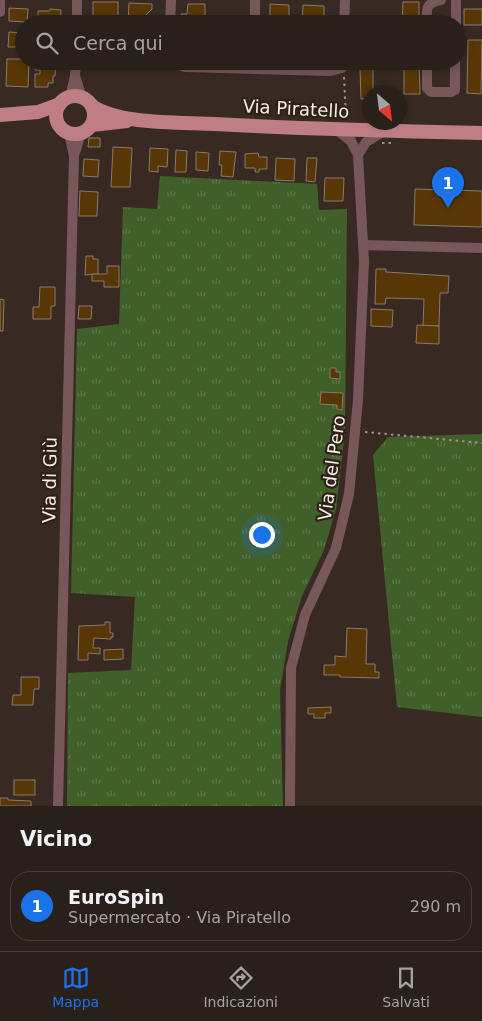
<!DOCTYPE html>
<html lang="it">
<meta charset="utf-8">
<style>
body{margin:0;font-family:"DejaVu Sans",sans-serif;background:#322823;color:#f1f3f6}
.compass{position:absolute;left:362px;top:85px;width:45px;height:45px;border-radius:50%;background:#2a201a;box-shadow:0 2px 8px #0003;rotate:152deg}
.you{position:absolute;left:261px;top:534px;width:18px;height:18px;margin:-12px;border:4px solid #fff;border-radius:50%;background:#1a73e8;box-shadow:0 0 0 8px #1a73e833}
.badge{display:grid;place-items:center;width:32px;height:32px;border-radius:50%;background:#1a73e8;color:#fff;font-size:16px;font-weight:700}
.pin{position:absolute;translate:-50% -41px;filter:drop-shadow(0 1px 2px #0008)}
.pin::after{content:'';position:absolute;top:26px;width:18px;height:15px;background:inherit;clip-path:polygon(0 0,100% 0,50% 100%)}
.list{margin:0;padding:0;list-style:none}
h2{display:flex;justify-content:space-between;align-items:center;height:65px;margin:0;padding:0 20px;font-size:21px}
h2 small{font-size:16px;font-weight:400;color:#a5a3a2}
.list li{display:grid;grid-template-columns:32px 1fr auto;gap:15px;align-items:center;box-sizing:border-box;height:70px;margin:0 10px 10px;padding:0 10px;border:1px solid #463e39;border-radius:20px}
.list b{display:block;font-size:19px;white-space:nowrap}
.list p{margin:0;font-size:16px;white-space:nowrap;color:#a5a3a2}
.list em{font-size:16px;font-style:normal;color:#a5a3a2}
.icon{flex:none;width:28px;height:28px;fill:none;stroke:currentColor;stroke-width:2;stroke-linecap:round;stroke-linejoin:round}
.map{position:relative;flex:none;width:482px;height:806px;overflow:hidden}
.search{position:absolute;background:#2a201a;box-shadow:0 2px 8px #0003;left:15px;right:15px;top:15px;height:55px;display:flex;align-items:center;gap:12px;box-sizing:border-box;padding:0 18px;border-radius:28px;color:#a5a3a2;font-size:19px}
.sheet{height:145px;background:#2a201a}
nav{display:flex;justify-content:space-around;align-items:center;box-sizing:border-box;height:70px;border-top:1px solid #463e39;background:#2a201a;font-size:14px;color:#a5a3a2}
nav a{display:grid;justify-items:center;gap:2px}
nav .on{color:#1a73e8}
.map>svg:first-child{display:block}
.grass{fill:url(#grass-tufts)}
.building{fill:#583606;stroke:#877a6d}
.lines{fill:none;stroke-linecap:round;stroke-linejoin:round}
.path{stroke:#9c9089;stroke-width:2;stroke-dasharray:2.5 4;stroke-linecap:butt}
.minor{stroke:#77575a;stroke-width:10}
.primary{stroke:#bf7e85;stroke-width:14}
.labels{text-anchor:middle;stroke-width:4.5;stroke-linejoin:round;paint-order:stroke}
.street-label{font-size:18px;fill:#f6ede7;stroke:#2d2118}
</style>
<div class="map">
<svg width="482" height="806" viewBox="0 0 482 806">
<defs>
<pattern id="grass-tufts" width="24" height="20" patternUnits="userSpaceOnUse" patternTransform="scale(1.25)"><rect width="24" height="20" fill="#416029"/><path d="M3 7l-1-3M5 7V3M7 7l1-3M15 17l-1-3M17 17v-4M19 17l1-3" fill="none" stroke="#5d7748"/></pattern>
</defs>
<rect width="100%" height="100%" fill="#382a22"/>
<!-- grass -->
<g class="grass">
<path d="M 160,176 L 317,184 L 319,210 L 347,209 L 345,432 L 336,509 L 324,550 L 302,596 L 288,641 L 280,690 L 283,806 L 67,806 L 68,673 L 131,670 L 135,597 L 71,593 L 77,329 L 119,324 L 123,207 L 157,209 Z"/>
<path d="M 482,434 L 482,717 L 397,707 L 373,455 L 388,437 Z"/>
</g>
<!-- building -->
<g class="building">
<rect x="93" y="2" width="25" height="17"/>
<path d="M 403,2 L 419,2 L 419,24 L 402,24 Z"/>
<path d="M 129,3 L 152,4 L 152,9 L 146,15 L 146,24 L 128,24 Z"/>
<path d="M 188,4 L 205,4 L 205,24 L 181,24 L 181,14 L 187,14 Z"/>
<path d="M 270,4 L 289,5 L 289,24 L 270,24 Z"/>
<path d="M 303,5 L 324,6 L 324,24 L 302,24 Z"/>
<path d="M 9,8 L 28,9 L 27,22 L 9,21 Z"/>
<path d="M 50,9 L 61,10 L 60,24 L 38,24 L 38,11 L 50,11 Z"/>
<rect x="464" y="9" width="18" height="16"/>
<path d="M 9,32 L 24,33 L 24,47 L 8,47 Z"/>
<path d="M 468,40 L 482,40 L 481,94 L 467,93 Z"/>
<path d="M 7,59 L 24,59 L 24,61 L 29,61 L 28,87 L 6,86 Z"/>
<path d="M 35,61 L 56,61 L 55,76 L 53,76 L 53,83 L 48,83 L 48,87 L 35,87 L 35,74 L 40,74 L 40,70 L 35,70 Z"/>
<path d="M 419,62 L 420,94 L 404,94 L 404,63 Z"/>
<path d="M 373,68 L 373,92 L 370,92 L 370,99 L 361,99 L 360,69 Z"/>
<path d="M 89,138 L 100,138 L 100,147 L 88,147 Z"/>
<path d="M 113,147 L 132,148 L 130,187 L 111,187 Z"/>
<path d="M 150,148 L 168,149 L 167,167 L 158,166 L 158,172 L 149,171 Z"/>
<path d="M 176,150 L 187,151 L 186,172 L 175,172 Z"/>
<path d="M 220,151 L 236,152 L 233,177 L 221,176 L 222,165 L 219,165 Z"/>
<path d="M 196,152 L 209,153 L 208,171 L 196,170 Z"/>
<path d="M 258,153 L 259,157 L 267,157 L 267,169 L 259,169 L 259,172 L 255,172 L 255,168 L 245,168 L 245,154 Z"/>
<path d="M 276,158 L 295,159 L 294,181 L 275,180 Z"/>
<path d="M 307,158 L 317,158 L 315,182 L 306,181 Z"/>
<path d="M 84,159 L 99,160 L 98,177 L 83,176 Z"/>
<path d="M 325,178 L 344,178 L 343,201 L 324,201 Z"/>
<path d="M 415,189 L 482,191 L 482,227 L 414,225 Z"/>
<path d="M 80,191 L 98,192 L 97,216 L 79,216 Z"/>
<path d="M 86,256 L 93,256 L 93,259 L 98,259 L 98,274 L 85,275 Z"/>
<path d="M 107,266 L 119,266 L 119,287 L 104,287 L 104,281 L 92,281 L 92,274 L 107,274 Z"/>
<path d="M 376,269 L 386,269 L 386,272 L 449,276 L 448,293 L 440,293 L 439,326 L 423,326 L 424,299 L 386,298 L 385,304 L 375,304 Z"/>
<path d="M 40,287 L 55,287 L 55,306 L 51,306 L 51,319 L 33,319 L 33,307 L 39,307 Z"/>
<path d="M 0,299 L 4,300 L 3,331 L 0,331 Z"/>
<path d="M 79,306 L 92,306 L 91,319 L 78,319 Z"/>
<path d="M 371,309 L 393,310 L 392,327 L 371,326 Z"/>
<path d="M 417,325 L 439,326 L 439,344 L 416,343 Z"/>
<path d="M 330,368 L 336,368 L 336,372 L 340,372 L 340,379 L 330,378 Z"/>
<path d="M 321,392 L 343,393 L 342,410 L 337,409 L 337,405 L 320,404 Z"/>
<path d="M 105,622 L 110,622 L 110,633 L 113,633 L 113,637 L 111,637 L 111,639 L 94,638 L 93,648 L 100,648 L 100,654 L 88,653 L 88,660 L 78,660 L 79,626 L 105,625 Z"/>
<path d="M 347,628 L 367,629 L 366,664 L 375,664 L 375,672 L 379,672 L 379,678 L 340,677 L 340,675 L 324,675 L 324,665 L 335,665 L 335,656 L 346,657 Z"/>
<path d="M 123,649 L 123,659 L 104,660 L 104,650 Z"/>
<path d="M 21,677 L 39,677 L 39,689 L 34,689 L 33,705 L 12,705 L 13,695 L 21,695 Z"/>
<path d="M 331,707 L 331,713 L 325,713 L 325,718 L 314,718 L 314,714 L 308,714 L 308,708 Z"/>
<rect x="14" y="780" width="21" height="15"/>
<path d="M 0,798 L 8,798 L 8,800 L 31,801 L 31,806 L 0,806 Z"/>
</g>
<g class="lines">
<!-- path -->
<g class="path">
<path d="M 85,66 L 165,69"/>
<path d="M 344,77 L 346,118 L 345,118"/>
<path d="M 382,143 L 395,143"/>
<path d="M 365,432 L 482,443"/>
</g>
<!-- minor -->
<g class="minor">
<path d="M 0,12 L 0,0"/>
<path d="M 77,24 L 77,0"/>
<path d="M 170,24 L 171,0"/>
<path d="M 255,24 L 255,0"/>
<path d="M 344,24 L 345,0"/>
<path d="M 427,24 C 427,9 424,4 441,0"/>
<path d="M 456,24 L 456,0"/>
<path d="M 171,61 L 172,63 L 185,67 L 330,71 L 342,68 L 344,61"/>
<path d="M 427,61 L 427,88 L 431,92 L 451,92 L 455,90 L 455,61"/>
<path d="M 75,76 L 76,61"/>
<path d="M 70,97 L 75,76 L 82,98"/>
<path d="M 69,133 L 74,156 L 81,133"/>
<path d="M 358,155 L 366,142 L 384,131"/>
<path d="M 363,245 L 482,248"/>
<path d="M 58,806 L 74,156"/>
<path d="M 290,806 L 291,668 L 305,615 L 336,548 L 349,494 L 358,400 L 364,261 L 358,155 L 351,141 L 337,130"/>
</g>
<!-- primary -->
<g class="primary">
<circle cx="75" cy="115" r="19"/>
<path d="M 92,106 C 121,125 181,122 215,124 C 304,129 393,131 482,133"/>
<path d="M 0,115 L 38,112 L 60,104"/>
<path d="M 92,125 L 127,121"/>
</g>
</g>
<g class="labels">
<!-- street labels -->
<g class="street-label">
<text transform="translate(296 109) rotate(3)" y="6">Via Piratello</text>
<text transform="translate(332 468) rotate(-82)" y="6">Via del Pero</text>
<text transform="translate(50 480) rotate(-89)" y="6">Via di Giù</text>
</g>
</g>
</svg>
<svg class="compass" viewBox="-18 -18 36 36"><path d="M0-13l5 13h-10z" fill="#e53935"/><path d="M0 13l5-13h-10z" fill="#a5a3a2"/></svg>
<div class="you"></div>
<div class="pin badge" style="left:448px;top:208px">1</div>
<div class="search"><svg class="icon" aria-label="search" viewBox="0 0 24 24"><circle cx="10" cy="10" r="6"/><path d="M15 15l6 6"/></svg>Cerca qui</div>
</div>
<section class="sheet">
<h2>Vicino<small></small></h2>
<ul class="list">
<li><span class="badge">1</span><div><b>EuroSpin</b><p>Supermercato · Via Piratello</p></div><em>290 m</em></li>
</ul>
</section>
<nav>
<a class="on"><svg class="icon" aria-label="map" viewBox="0 0 24 24"><path d="M3 6l6-2 6 2 6-2v14l-6 2-6-2-6 2zM9 4v14M15 6v14"/></svg>Mappa</a>
<a><svg class="icon" aria-label="directions" viewBox="0 0 24 24"><path d="M12 3l9 9-9 9-9-9zM9 14v-3h6M13 9l2 2-2 2"/></svg>Indicazioni</a>
<a><svg class="icon" aria-label="saved" viewBox="0 0 24 24"><path d="M7 4h10v16l-5-4-5 4z"/></svg>Salvati</a>
</nav>
